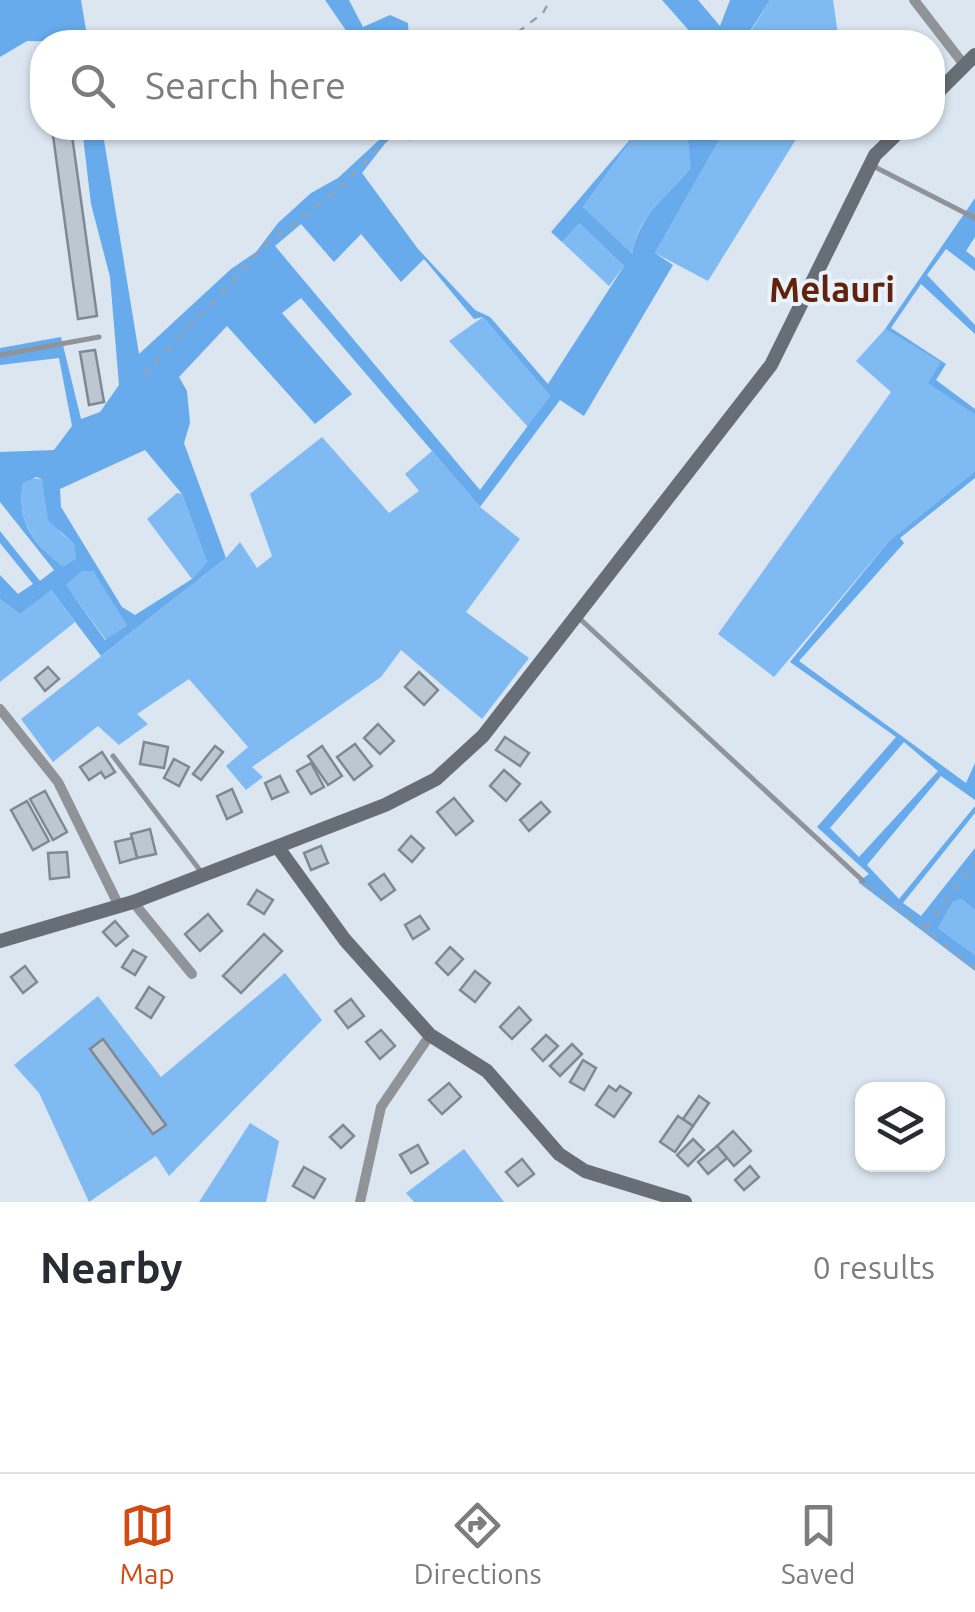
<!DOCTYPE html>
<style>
body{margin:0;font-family:Ubuntu,sans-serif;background:#f7f7f7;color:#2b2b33}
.controls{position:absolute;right:30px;bottom:30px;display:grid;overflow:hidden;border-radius:20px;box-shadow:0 2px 8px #0004}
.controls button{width:90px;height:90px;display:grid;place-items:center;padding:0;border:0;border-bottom:2px solid #e1e1e2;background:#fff;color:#2b2b33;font:50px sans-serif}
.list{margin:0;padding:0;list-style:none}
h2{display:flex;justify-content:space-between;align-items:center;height:130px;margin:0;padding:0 40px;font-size:42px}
h2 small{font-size:32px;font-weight:400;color:#7c7c81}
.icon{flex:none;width:55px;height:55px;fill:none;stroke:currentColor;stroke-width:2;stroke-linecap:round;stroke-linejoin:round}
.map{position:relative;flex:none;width:975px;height:1202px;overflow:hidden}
.search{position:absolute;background:#fff;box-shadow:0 2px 8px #0004;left:30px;right:30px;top:30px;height:110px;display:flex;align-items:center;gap:25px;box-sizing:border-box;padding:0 35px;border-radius:40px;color:#7c7c81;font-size:38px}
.sheet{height:270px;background:#fff}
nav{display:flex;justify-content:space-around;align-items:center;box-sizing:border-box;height:140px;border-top:2px solid #e1e1e2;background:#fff;font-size:28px;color:#7c7c81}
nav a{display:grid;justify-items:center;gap:5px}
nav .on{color:#d04a12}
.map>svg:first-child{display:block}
.green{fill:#7fbaf3}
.forest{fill:#67abed;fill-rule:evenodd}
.building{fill:#bdc7d2;stroke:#7f8993;stroke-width:2.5}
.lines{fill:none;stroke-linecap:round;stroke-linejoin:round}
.path{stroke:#99a2ab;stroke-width:2.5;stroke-dasharray:8 8;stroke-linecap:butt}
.lane{stroke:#909499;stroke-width:5}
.street{stroke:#909499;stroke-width:10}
.secondary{stroke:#686e75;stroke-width:14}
.labels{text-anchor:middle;stroke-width:8;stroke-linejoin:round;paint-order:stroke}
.quarter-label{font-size:35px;font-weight:bold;fill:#63220a;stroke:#e8f3fe}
</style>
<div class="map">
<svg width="975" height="1202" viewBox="0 0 975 1202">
<rect width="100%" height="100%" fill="#dbe6f1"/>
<!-- green -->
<g class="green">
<path d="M 770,0 L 833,0 L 839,42 L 744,42 Z"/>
<path d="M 640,128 L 687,128 C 688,140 697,155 691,168 C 676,205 641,200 632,255 L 583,207 Z"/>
<path d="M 726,128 L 803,128 L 708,281 L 655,253 Z"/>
<path d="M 578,222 L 624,266 L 609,286 L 562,242 Z"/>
<path d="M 483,317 L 550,396 L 528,427 L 449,341 Z"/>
<path d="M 885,329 L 942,362 L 929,383 L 975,415 L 975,471 L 889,541 L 774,677 L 718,634 L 891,392 L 856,361 Z"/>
<path d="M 322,437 L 389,513 L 419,491 L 405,474 L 432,451 L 480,507 L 520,539 L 466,612 L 529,658 L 482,719 L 401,650 L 381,677 L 252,767 L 263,777 L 246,790 L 226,766 L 248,747 L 189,679 L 137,714 L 148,724 L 119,745 L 98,726 L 53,762 L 21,719 L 226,558 L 240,542 L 257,568 L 272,556 L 250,494 Z"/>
<path d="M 30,478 L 42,479 L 60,532 L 74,544 L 77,559 L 63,568 C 34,543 16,522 23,483 Z"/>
<path d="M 177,493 L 182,494 L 207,562 L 192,579 L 147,519 Z"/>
<path d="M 82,571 L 93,571 L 128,624 L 106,640 L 65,584 Z"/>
<path d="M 50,589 L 75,622 L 0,682 L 0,599 L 20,614 Z"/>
<path d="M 961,899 L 975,910 L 975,955 L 938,928 L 953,902 Z"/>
<path d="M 285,973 L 322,1020 L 169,1176 L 156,1156 L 89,1202 L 39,1093 L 14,1065 L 98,996 L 161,1077 Z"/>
<path d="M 250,1123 L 279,1141 L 266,1202 L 199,1202 Z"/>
<path d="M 464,1149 L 504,1202 L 414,1202 L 406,1193 Z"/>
</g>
<!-- forest -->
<g class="forest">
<path d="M 0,0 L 81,0 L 88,42 L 27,41 L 0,57 Z"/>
<path d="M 325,0 L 349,0 L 363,27 L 390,15 L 408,23 L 409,42 L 354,42 Z"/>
<path d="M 662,0 L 698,0 L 720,26 L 730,0 L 770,0 L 743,42 L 699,42 Z"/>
<path d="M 82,128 L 102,128 L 139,354 L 231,269 L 256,252 L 278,223 L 311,193 L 338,178 L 392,128 L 409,128 L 410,141 L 400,134 L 387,141 L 362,173 L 418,249 L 475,310 L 490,317 L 548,384 L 624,266 L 579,223 L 562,242 L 551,232 L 640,128 L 583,207 L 632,254 C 639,214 667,198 691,168 L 687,128 L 726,128 L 655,253 L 673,265 L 584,416 L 560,400 L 480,507 L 301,298 L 282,313 L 352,394 L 315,424 L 227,326 L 179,377 L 187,391 L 190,423 L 184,443 L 226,558 L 101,656 L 51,590 L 20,614 L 0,599 L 0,575 L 18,594 L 33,584 L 0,543 L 0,531 L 40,581 L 54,570 L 0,502 L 0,452 L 54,450 L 72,426 L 59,358 L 0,365 L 0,348 L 61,337 L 81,419 L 100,412 L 119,385 L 110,277 L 91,204 ZM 301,224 L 334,262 L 361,234 L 401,282 L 424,259 L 474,319 L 483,317 L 550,396 L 480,490 L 275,246 ZM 145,450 L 182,494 L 207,562 L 192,579 L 135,615 L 122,607 L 61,507 L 60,489 ZM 36,477 L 42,479 L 48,520 L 74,544 L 76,559 L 63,567 C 33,543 16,522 23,483 ZM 82,571 L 93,571 L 127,625 L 105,640 L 66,585 Z"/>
<path d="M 975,198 L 975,237 L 966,251 L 975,258 L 975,271 L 946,249 L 927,275 L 975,325 L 975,334 L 921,284 L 891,328 L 946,364 L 936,380 L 975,409 L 975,415 L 928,383 L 941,362 L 885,329 Z"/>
<path d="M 975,471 L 975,478 L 900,538 L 904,543 L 799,661 L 966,783 L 975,763 L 975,800 L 941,776 L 867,865 L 899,899 L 975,806 L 975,813 L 903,903 L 921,916 L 975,848 L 975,910 L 961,899 L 953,902 L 938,928 L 975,955 L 975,971 L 858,882 L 869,874 L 817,827 L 896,737 L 790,662 L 889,541 ZM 904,742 L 938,771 L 859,857 L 830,828 Z"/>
</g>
<!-- building -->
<g class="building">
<path d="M 52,128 L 71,128 L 97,316 L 78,319 Z"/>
<path d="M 95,350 L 104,402 L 89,405 L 80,352 Z"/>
<path d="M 48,667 L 59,679 L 45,691 L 35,678 Z"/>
<path d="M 419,672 L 438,690 L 424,705 L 405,687 Z"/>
<path d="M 378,724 L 394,741 L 380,754 L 364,738 Z"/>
<path d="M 505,737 L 529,753 L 520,766 L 496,750 Z"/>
<path d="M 144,742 L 168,747 L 164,768 L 140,764 Z"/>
<path d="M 355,744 L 372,766 L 354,780 L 337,757 Z"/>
<path d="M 215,746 L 223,752 L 201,780 L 193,774 Z"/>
<path d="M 322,746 L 342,776 L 328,785 L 308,756 Z"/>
<path d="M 102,752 L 115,772 L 105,778 L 101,772 L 89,780 L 80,767 Z"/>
<path d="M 174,759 L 189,767 L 179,786 L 164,778 Z"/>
<path d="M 311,763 L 324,787 L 311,794 L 297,771 Z"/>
<path d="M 504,770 L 520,784 L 506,801 L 490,786 Z"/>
<path d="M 280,776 L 288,792 L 272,799 L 265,783 Z"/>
<path d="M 232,789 L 242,812 L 227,819 L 217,796 Z"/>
<path d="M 45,791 L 67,832 L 53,840 L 30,799 Z"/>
<path d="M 454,798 L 473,821 L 456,835 L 437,812 Z"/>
<path d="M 27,801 L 49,841 L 33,850 L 11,810 Z"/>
<path d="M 541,802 L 550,812 L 529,831 L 520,820 Z"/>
<path d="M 150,829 L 156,854 L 137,858 L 131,834 Z"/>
<path d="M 411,836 L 424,848 L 412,862 L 399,850 Z"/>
<path d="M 132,838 L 137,858 L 120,863 L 115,842 Z"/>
<path d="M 321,846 L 328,863 L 311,870 L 304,853 Z"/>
<path d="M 67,852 L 69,877 L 50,879 L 48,853 Z"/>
<path d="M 384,874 L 395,890 L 381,900 L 369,884 Z"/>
<path d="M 257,890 L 273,900 L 264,914 L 248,904 Z"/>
<path d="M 208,914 L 222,931 L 200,951 L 185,934 Z"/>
<path d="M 420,916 L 429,929 L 413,939 L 405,925 Z"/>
<path d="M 115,921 L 128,936 L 116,946 L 103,932 Z"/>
<path d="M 264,934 L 282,951 L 241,993 L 223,976 Z"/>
<path d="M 450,947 L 463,959 L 448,975 L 436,963 Z"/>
<path d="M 133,950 L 146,957 L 135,975 L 122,967 Z"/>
<path d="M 25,966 L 37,982 L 23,993 L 11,977 Z"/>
<path d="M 475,971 L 490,983 L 475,1002 L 460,990 Z"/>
<path d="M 149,987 L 164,997 L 151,1018 L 136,1008 Z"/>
<path d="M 351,999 L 364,1016 L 348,1028 L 335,1011 Z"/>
<path d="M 519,1007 L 531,1020 L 512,1039 L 500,1027 Z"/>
<path d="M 381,1030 L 395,1046 L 380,1059 L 366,1042 Z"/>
<path d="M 546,1035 L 558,1046 L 543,1061 L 532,1049 Z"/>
<path d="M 103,1039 L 166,1125 L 153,1134 L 90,1049 Z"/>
<path d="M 572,1044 L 582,1054 L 560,1076 L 550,1066 Z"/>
<path d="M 583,1060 L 596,1068 L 584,1090 L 570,1082 Z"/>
<path d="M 449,1083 L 461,1097 L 442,1114 L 429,1100 Z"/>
<path d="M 609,1086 L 616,1091 L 620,1086 L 631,1093 L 614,1117 L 596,1105 Z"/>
<path d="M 699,1096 L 709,1103 L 693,1126 L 683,1119 Z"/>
<path d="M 678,1116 L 693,1126 L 675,1152 L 660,1142 Z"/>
<path d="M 343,1125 L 354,1136 L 341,1148 L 330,1137 Z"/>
<path d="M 733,1131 L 751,1151 L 734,1166 L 717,1146 Z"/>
<path d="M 693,1139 L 704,1150 L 688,1166 L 677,1155 Z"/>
<path d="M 418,1145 L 428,1163 L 411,1173 L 400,1155 Z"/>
<path d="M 717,1146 L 727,1158 L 708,1174 L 698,1162 Z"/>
<path d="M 522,1159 L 534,1174 L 518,1186 L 506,1172 Z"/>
<path d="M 750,1166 L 759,1177 L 744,1190 L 735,1180 Z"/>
<path d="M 304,1167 L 325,1179 L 314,1198 L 293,1186 Z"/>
</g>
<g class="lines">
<!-- path -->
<g class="path">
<path d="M 505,42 L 543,13 L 550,0"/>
<path d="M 144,375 L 270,241 L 335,192 L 399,128"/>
<path d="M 868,885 L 975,968"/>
<path d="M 925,929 L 975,862"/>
</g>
<!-- lane -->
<g class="lane">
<path d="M 871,165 L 975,218"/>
<path d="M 0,355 L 99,337"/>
<path d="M 579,618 L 863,881"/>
<path d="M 113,756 L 202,873"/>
</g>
<!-- street -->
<g class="street">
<path d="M 914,0 L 965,66"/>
<path d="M 0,709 L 58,782 L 119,906"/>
<path d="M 133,902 L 192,974"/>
<path d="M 360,1202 L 381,1107 L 430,1035"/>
</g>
<!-- secondary -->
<g class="secondary">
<path d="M 932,98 L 975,55"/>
<path d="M 279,849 L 345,940 L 430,1035 L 487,1071 L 559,1154 L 585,1171 L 685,1202"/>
<path d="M 0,941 L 133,902 L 385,805 L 436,779 L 483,736 L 771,365 L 875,155 L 903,128"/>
</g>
</g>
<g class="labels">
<!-- quarter labels -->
<g class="quarter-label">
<text x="832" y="302">Melauri</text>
</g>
</g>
</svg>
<div class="controls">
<button><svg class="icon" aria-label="layers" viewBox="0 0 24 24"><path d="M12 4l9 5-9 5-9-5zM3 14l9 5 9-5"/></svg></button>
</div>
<div class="search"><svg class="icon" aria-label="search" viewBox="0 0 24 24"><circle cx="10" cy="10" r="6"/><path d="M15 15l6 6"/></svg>Search here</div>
</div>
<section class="sheet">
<h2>Nearby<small>0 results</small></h2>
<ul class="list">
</ul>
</section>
<nav>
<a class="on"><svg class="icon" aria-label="map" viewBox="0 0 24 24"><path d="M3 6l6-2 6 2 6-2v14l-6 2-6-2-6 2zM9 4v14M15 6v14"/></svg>Map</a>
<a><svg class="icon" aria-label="directions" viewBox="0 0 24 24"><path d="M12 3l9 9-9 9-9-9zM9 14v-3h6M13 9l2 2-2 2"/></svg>Directions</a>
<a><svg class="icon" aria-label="saved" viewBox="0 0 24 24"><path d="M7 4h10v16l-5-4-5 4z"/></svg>Saved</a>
</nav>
